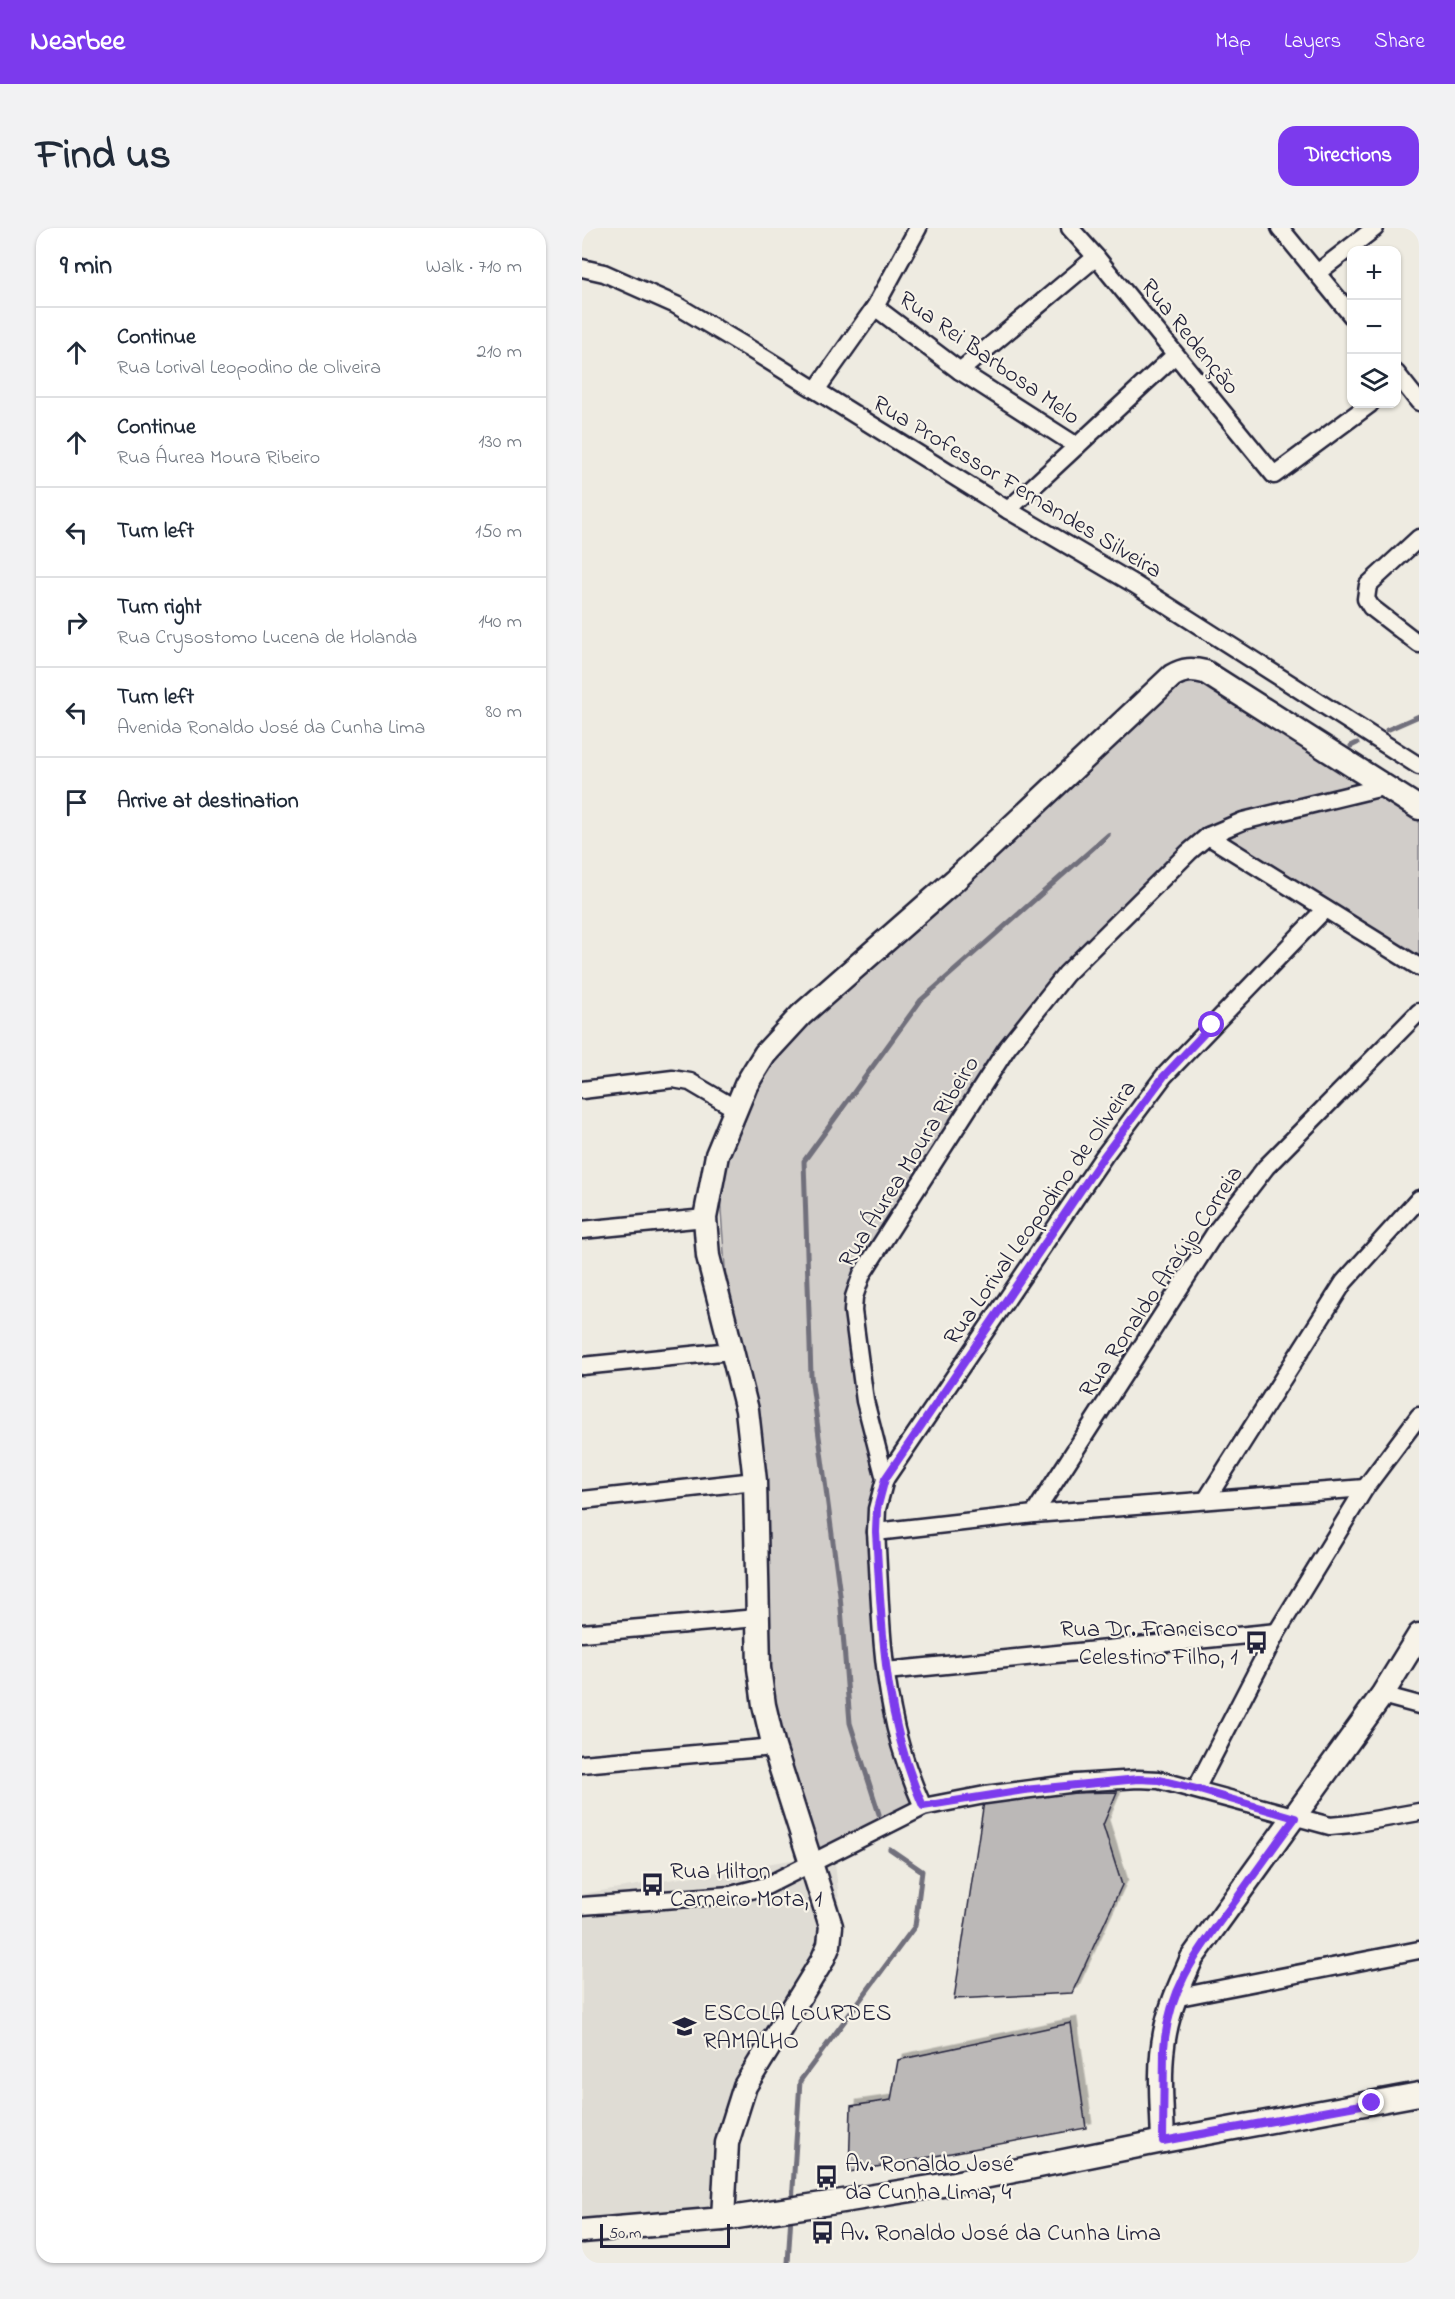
<!DOCTYPE html>
<meta charset="utf-8">
<style>
body{margin:0;font-family:"Indie Flower",sans-serif;background:#f2f2f3;color:#1f2937}
.controls{position:absolute;right:18px;top:18px;display:grid;overflow:hidden;border-radius:12px;box-shadow:0 2px 4px #0004}
.controls button{width:54px;height:54px;display:grid;place-items:center;padding:0;border:0;border-bottom:2px solid #e0e1e3;background:#fff;color:#1f2937;font:30px sans-serif}
.scale{position:absolute;left:18px;bottom:15px;width:130px;box-sizing:border-box;padding-left:6px;border:3px solid #22223b;border-top:0;font-size:16px;line-height:21px;white-space:nowrap;color:#22223b;-webkit-text-stroke:4px #f7f3e8;paint-order:stroke}
.stop{position:absolute;width:18px;height:18px;margin:-14px;border:4px solid #7c3aed;border-radius:50%;background:#fff}
.stop.end{background:#7c3aed;border-color:#fff;box-shadow:0 2px 6px #0008}
.list{margin:0;padding:0;list-style:none}
h2{display:flex;justify-content:space-between;align-items:center;height:78px;margin:0;padding:0 24px;font-size:26px}
h2 small{font-size:20px;font-weight:400;color:#747a83}
.list li{display:grid;grid-template-columns:39px 1fr auto;gap:18px;align-items:center;box-sizing:border-box;height:90px;padding:0 24px;border-top:2px solid #e0e1e3}
.list b{display:block;font-size:22px;white-space:nowrap}
.list p{margin:0;font-size:20px;white-space:nowrap;color:#747a83}
.list em{font-size:20px;font-style:normal;color:#747a83}
.icon{flex:none;width:33px;height:33px;fill:none;stroke:currentColor;stroke-width:2;stroke-linecap:round;stroke-linejoin:round}
.map{position:relative;flex:none;width:837px;height:2035px;overflow:hidden;border-radius:18px}
header{display:flex;align-items:center;gap:36px;box-sizing:border-box;height:84px;padding:0 30px;background:#7c3aed;color:#fff}
header strong{font-size:28px}
nav{display:flex;gap:33px;margin-inline-start:auto;font-size:21px}
.intro{display:flex;align-items:center;justify-content:space-between;box-sizing:border-box;height:144px;padding:0 36px}
h1{margin:0;font-size:42px}
.button{padding:15px 27px;border-radius:18px;background:#7c3aed;color:#fff;font-size:21px;font-weight:700}
main{display:flex;gap:36px;padding:0 36px}
aside{flex:1;background:#fff;border-radius:18px;box-shadow:0 2px 4px #0004}
.map>svg:first-child{display:block}
.built{fill:#dfdcd4}
.green{fill:#d1cdc9;stroke:#7a7882;stroke-width:1.5}
.lines{fill:none;stroke-linecap:round;stroke-linejoin:round}
.stream{stroke:#716f7b;stroke-width:5}
.building{fill:#bbb8b7;stroke:#22223b;stroke-width:1.5;filter:url(#shadow)}
.street-casing{stroke:#22223b;stroke-width:21}
.secondary-casing{stroke:#22223b;stroke-width:27}
.street{stroke:#f7f3e8;stroke-width:16}
.secondary{stroke:#f7f3e8;stroke-width:22}
.route{stroke:#7c3aed;stroke-width:8}
.labels{text-anchor:middle;stroke-width:4.5;stroke-linejoin:round;paint-order:stroke}
.street-label{font-size:24px;fill:#22223b;stroke:#f7f3e8}
.poi-label{font-size:24px;fill:#22223b;stroke:#f7f3e8;text-anchor:start}
</style>
<header>
<strong>Nearbee</strong>
<nav><a>Map</a><a>Layers</a><a>Share</a></nav>
</header>
<div class="intro"><h1>Find us</h1><a class="button">Directions</a></div>
<main>
<aside>
<h2>9 min<small>Walk · 710 m</small></h2>
<ul class="list">
<li><svg class="icon" aria-label="ahead" viewBox="0 0 24 24"><path d="M12 20V5M6 11l6-6 6 6"/></svg><div><b>Continue</b><p>Rua Lorival Leopodino de Oliveira</p></div><em>210 m</em></li>
<li><svg class="icon" aria-label="ahead" viewBox="0 0 24 24"><path d="M12 20V5M6 11l6-6 6 6"/></svg><div><b>Continue</b><p>Rua Áurea Moura Ribeiro</p></div><em>130 m</em></li>
<li><svg class="icon" aria-label="left" viewBox="0 0 24 24"><path d="M17 20v-9H6M10 6l-5 5 5 5"/></svg><div><b>Turn left</b></div><em>150 m</em></li>
<li><svg class="icon" aria-label="right" viewBox="0 0 24 24"><path d="M7 20v-9h11M14 6l5 5-5 5"/></svg><div><b>Turn right</b><p>Rua Crysostomo Lucena de Holanda</p></div><em>140 m</em></li>
<li><svg class="icon" aria-label="left" viewBox="0 0 24 24"><path d="M17 20v-9H6M10 6l-5 5 5 5"/></svg><div><b>Turn left</b><p>Avenida Ronaldo José da Cunha Lima</p></div><em>80 m</em></li>
<li><svg class="icon" aria-label="arrive" viewBox="0 0 24 24"><path d="M6 21V4h12l-3 4 3 4H6"/></svg><div><b>Arrive at destination</b></div></li>
</ul>
</aside>
<div class="map">
<svg width="837" height="2035" viewBox="0 0 837 2035">
<defs>
<filter id="shadow"><feDropShadow dx="5.5" dy="-5.5" stdDeviation="0" flood-color="#0004"/></filter>
</defs>
<rect width="100%" height="100%" fill="#eeebe1"/>
<filter id="ink" filterUnits="userSpaceOnUse"><feTurbulence type="fractalNoise" baseFrequency=".0167" numOctaves="2"/><feDisplacementMap in="SourceGraphic" scale="12" xChannelSelector="R" yChannelSelector="G"/><feConvolveMatrix kernelMatrix="1 2 1 2 8 2 1 2 1" color-interpolation-filters="sRGB"/></filter>
<g filter="url(#ink)">
<!-- built -->
<path class="built" d="M 252,1625 L 261,1709 L 153,1887 L 141,1991 L 0,2003 L 0,1666 Z"/>
<!-- green -->
<path class="green" d="M 612,441 L 837,580 L 837,739 L 629,611 L 484,746 L 280,1046 L 271,1083 L 303,1251 L 294,1304 L 304,1443 L 341,1579 L 229,1637 L 175,1390 L 149,1123 L 135,927 L 207,799 Z"/>
<g class="lines">
<!-- stream -->
<g class="stream">
<path d="M 805,502 L 837,488"/>
<path d="M 769,518 L 775,515"/>
<path d="M 297,1586 L 268,1495 L 258,1367 L 229,1148 L 222,933 L 339,772 L 526,607"/>
<path d="M 210,1975 L 218,1853 L 333,1698 L 340,1643 L 308,1621"/>
<path d="M 206,2035 L 209,1987"/>
</g>
</g>
<!-- building -->
<g class="building">
<path d="M 535,1564 L 521,1597 L 540,1657 L 490,1765 L 372,1771 L 403,1567 Z"/>
<path d="M 489,1795 L 504,1900 L 267,1944 L 269,1878 L 309,1872 L 316,1832 Z"/>
</g>
<g class="lines">
<defs>
<g id="street">
<path d="M 488,0 L 514,29 L 692,247 L 788,176"/>
<path d="M 698,0 L 770,88"/>
<path d="M 0,40 L 22,45 L 94,77 L 168,121 L 426,282 L 552,356 L 837,538"/>
<path d="M 735,45 L 793,0"/>
<path d="M 293,79 L 378,143 L 495,218"/>
<path d="M 378,143 L 514,29"/>
<path d="M 814,145 L 837,174"/>
<path d="M 234,162 L 293,79 L 336,0"/>
<path d="M 426,282 L 593,127"/>
<path d="M 837,310 L 786,357 L 784,371 L 789,379 L 837,416"/>
<path d="M 626,608 L 837,739"/>
<path d="M 0,862 L 91,851 L 108,854 L 154,881"/>
<path d="M 0,1002 L 123,990"/>
<path d="M 0,1138 L 149,1123"/>
<path d="M 303,1251 L 522,928 L 582,848 L 743,681"/>
<path d="M 0,1272 L 173,1253"/>
<path d="M 624,1272 L 762,1054 L 837,971"/>
<path d="M 452,1286 L 633,1005 L 684,939 L 837,784"/>
<path d="M 294,1304 L 452,1286 L 783,1260"/>
<path d="M 0,1405 L 175,1390"/>
<path d="M 304,1443 L 695,1404"/>
<path d="M 800,1467 L 837,1477"/>
<path d="M 0,1536 L 192,1519"/>
<path d="M 614,1561 L 695,1404 L 783,1260 L 837,1188"/>
<path d="M 341,1579 C 327,1547 316,1516 310,1482 C 298,1424 298,1363 294,1304 L 295,1281 L 303,1251 L 283,1173 L 271,1083 L 272,1069 L 280,1046 L 425,820 L 484,746 L 607,624 L 626,608 L 661,593 L 805,558"/>
<path d="M 0,1678 L 149,1667 L 184,1658 L 341,1579 L 403,1567 L 494,1555 L 556,1551 L 577,1552 L 748,1598 L 769,1596 L 837,1584"/>
<path d="M 592,1770 L 837,1722"/>
</g>
<g id="secondary">
<path d="M 581,1913 C 580,1878 576,1840 583,1805 C 588,1778 599,1755 610,1730 L 800,1467 L 837,1407"/>
<path d="M 141,1991 L 145,1915 L 163,1858 L 240,1733 L 247,1717 L 249,1698 L 192,1519 L 182,1477 L 177,1440 L 173,1253 L 165,1182 L 126,1028 L 123,990 L 135,927 L 164,857 L 173,842 L 183,826 L 219,787 L 373,652 L 590,448 C 602,441 610,441 623,444 L 837,580"/>
<path d="M 0,2003 L 141,1991 L 261,1973 L 367,1956 L 581,1913 L 837,1866"/>
</g>
</defs>
<!-- street casing -->
<use href="#street" class="street-casing"/>
<!-- secondary casing -->
<use href="#secondary" class="secondary-casing"/>
<!-- street -->
<use href="#street" class="street"/>
<!-- secondary -->
<use href="#secondary" class="secondary"/>
</g>
</g>
<g class="lines" filter="url(#ink)">
<!-- route -->
<path class="route" d="M 630,797 L 582,848 L 522,928 L 303,1251 L 295,1281 L 294,1304 C 300,1401 301,1487 341,1578 L 442,1562 L 556,1551 L 577,1552 L 614,1561 L 713,1590 C 693,1617 673,1645 653,1673 C 618,1721 587,1757 582,1820 L 581,1913 L 790,1875"/>
</g>
<!-- icons -->
<defs>
<symbol id="bus-bare" viewBox="-9 -9 18 18"><path d="M-5-6H5V4H4V6H2V4H-2V6H-4V4H-5ZM-3.5-4V0h7V-4ZM-3.5 1.2v1.5H-2V1.2ZM2 1.2v1.5H3.5V1.2Z" fill="#22223b" stroke="#f7f3e8" stroke-width="2.5" paint-order="stroke"/></symbol>
<symbol id="school-bare" viewBox="-9 -9 18 18"><path d="M0-5L7-2L0 1L-7-2ZM-4 1L0 2.5L4 1V4Q0 6-4 4Z" fill="#22223b" stroke="#f7f3e8" stroke-width="2.5" paint-order="stroke"/></symbol>
</defs>
<g fill-rule="evenodd">
<use href="#bus-bare" x="658" y="1398" width="33" height="33"/>
<use href="#bus-bare" x="54" y="1640" width="33" height="33"/>
<use href="#school-bare" x="86" y="1782" width="33" height="33"/>
<use href="#bus-bare" x="228" y="1932" width="33" height="33"/>
<use href="#bus-bare" x="224" y="1988" width="33" height="33"/>
</g>
<g class="labels">
<!-- street labels -->
<g class="street-label">
<text transform="translate(609 108) rotate(51)" y="8">Rua Redenção</text>
<text transform="translate(408 129) rotate(35)" y="8">Rua Rei Barbosa Melo</text>
<text transform="translate(436 258) rotate(31)" y="8">Rua Professor Fernandes Silveira</text>
<text transform="translate(326 933) rotate(-58)" y="8">Rua Áurea Moura Ribeiro</text>
<text transform="translate(457 984) rotate(-55)" y="8">Rua Lorival Leopodino de Oliveira</text>
<text transform="translate(578 1053) rotate(-56)" y="8">Rua Ronaldo Araújo Correia</text>
</g>
<!-- poi labels -->
<g class="poi-label">
<text x="656" y="1408" text-anchor="end">Rua Dr. Francisco<tspan x="656" dy="28">Celestino Filho, 1</tspan></text>
<text x="88" y="1650">Rua Hilton<tspan x="88" dy="28">Carneiro Mota, 1</tspan></text>
<text x="121" y="1792">ESCOLA LOURDES<tspan x="121" dy="28">RAMALHO</tspan></text>
<text x="263" y="1943">Av. Ronaldo José<tspan x="263" dy="28">da Cunha Lima, 4</tspan></text>
<text x="258" y="2012">Av. Ronaldo José da Cunha Lima</text>
</g>
</g>
</svg>
<div class="controls">
<button>+</button>
<button>−</button>
<button><svg class="icon" aria-label="layers" viewBox="0 0 24 24"><path d="M12 4l9 5-9 5-9-5zM3 14l9 5 9-5"/></svg></button>
</div>
<div class="scale">50 m</div>
<div class="stop" style="left:630px;top:797px"></div>
<div class="stop end" style="left:790px;top:1875px"></div>
</div>
</main>
